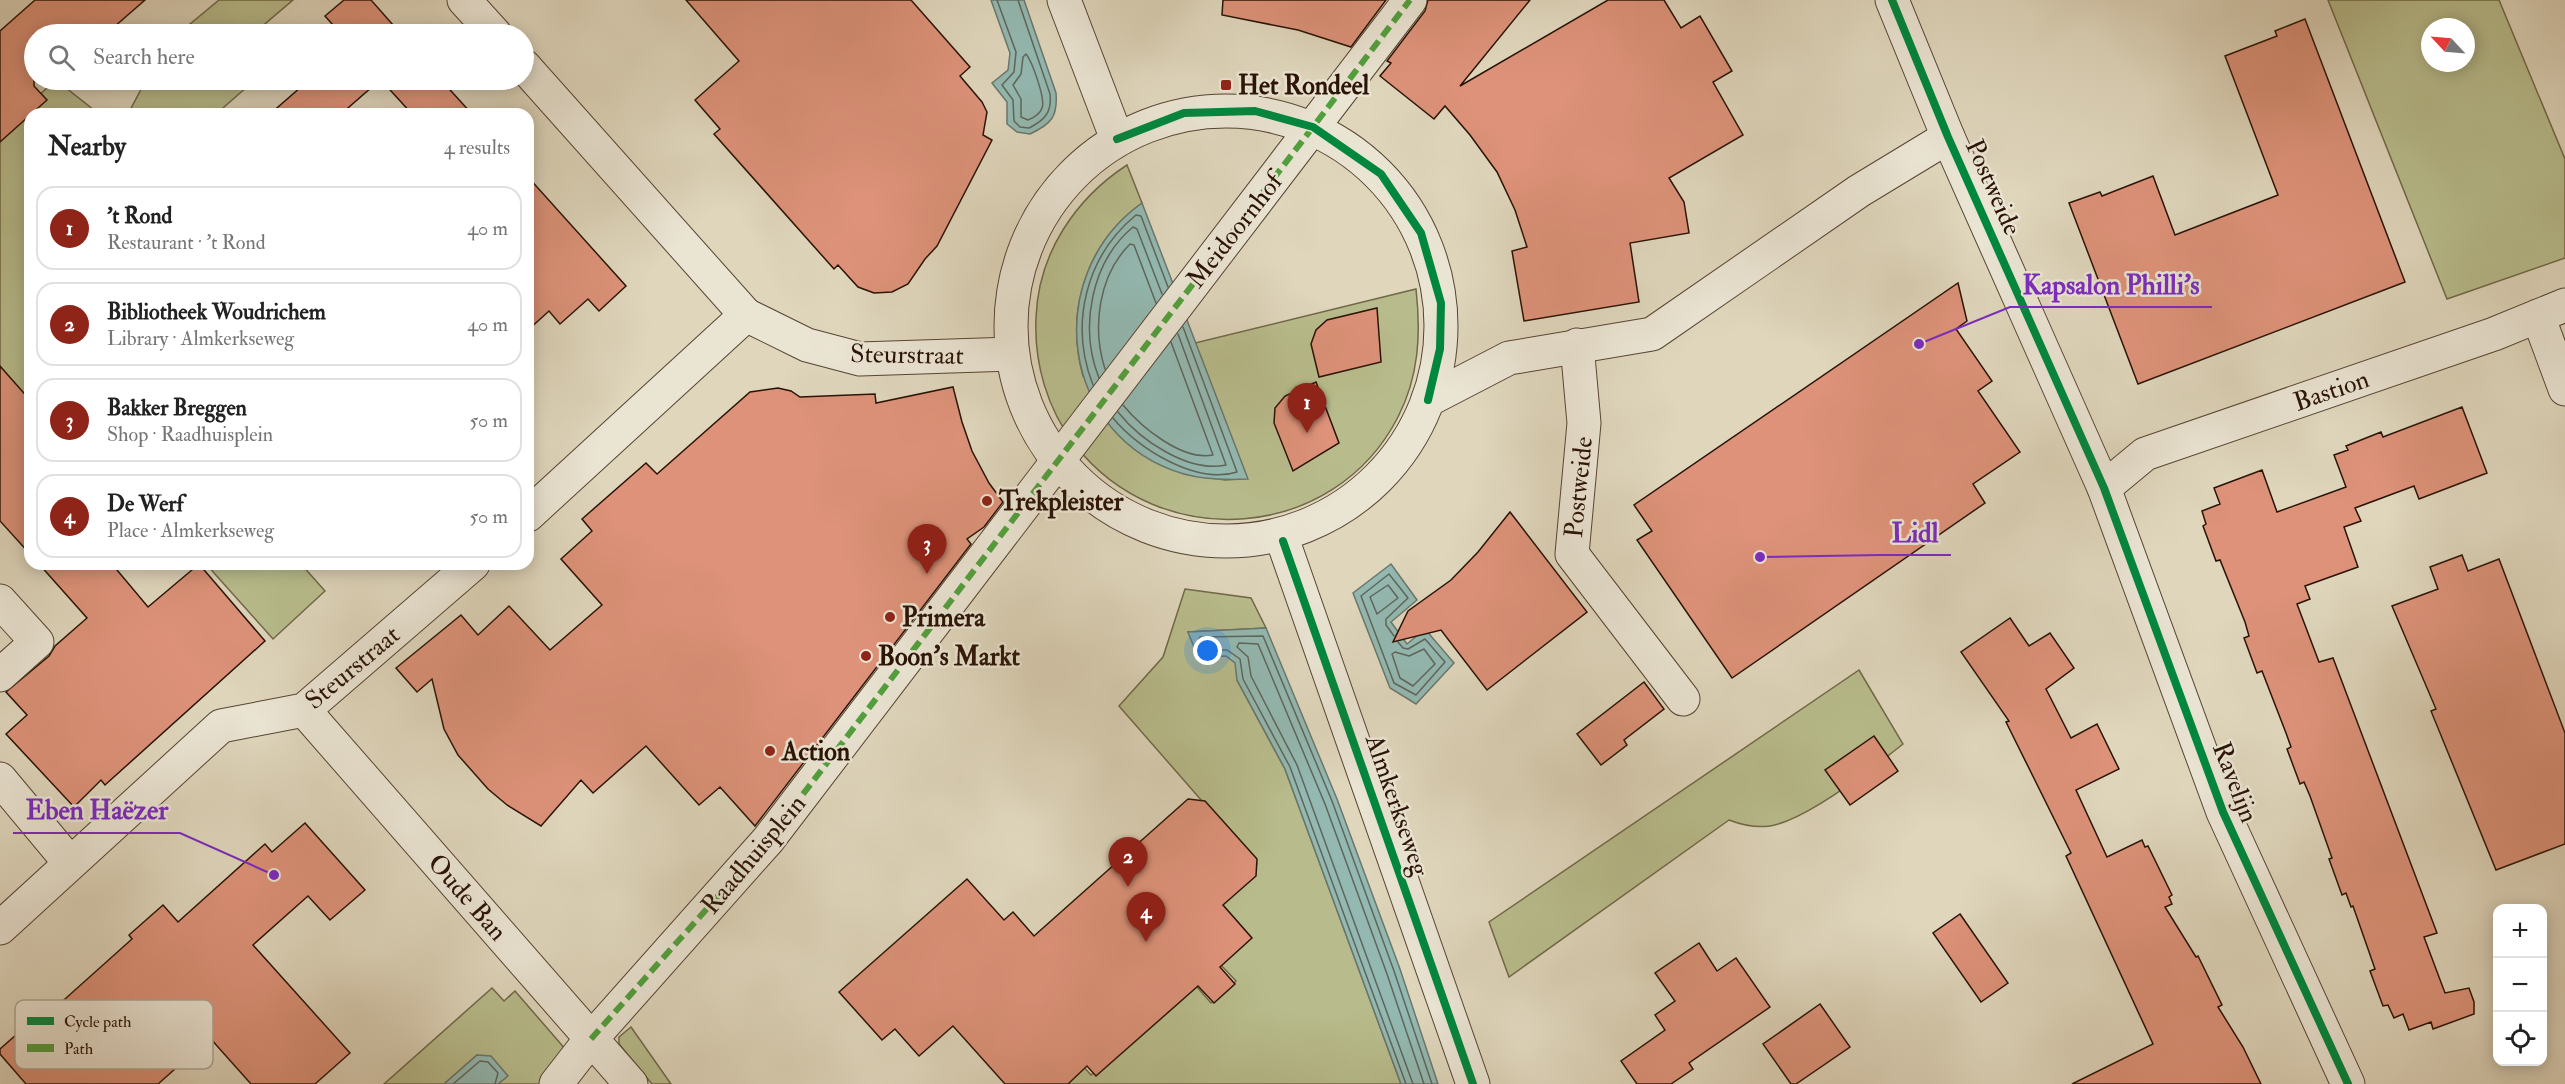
<!DOCTYPE html>
<meta charset="utf-8">
<style>
body{margin:0;font-family:"IM FELL Double Pica",serif;background:#f6f6f6;color:#222}
.controls{position:absolute;right:18px;bottom:18px;display:grid;overflow:hidden;border-radius:12px;box-shadow:0 3px 15px #0003}
.controls button{width:54px;height:54px;display:grid;place-items:center;padding:0;border:0;border-bottom:2px solid #e0e0e0;background:#fff;color:#222;font:30px sans-serif}
.compass{position:absolute;left:2421px;top:18px;width:54px;height:54px;border-radius:50%;background:#fff;box-shadow:0 3px 15px #0003;rotate:296deg}
.you{position:absolute;left:1208px;top:651px;width:21px;height:21px;margin:-15px;border:4px solid #fff;border-radius:50%;background:#1a73e8;box-shadow:0 0 0 9px #1a73e833}
.badge{display:grid;place-items:center;width:39px;height:39px;border-radius:50%;background:#8f2418;color:#fff;font-size:20px;font-weight:700}
.pin{position:absolute;translate:-50% -50px;filter:drop-shadow(0 2px 3px #0008)}
.pin::after{content:'';position:absolute;top:32px;width:21px;height:18px;background:inherit;clip-path:polygon(0 0,100% 0,50% 100%)}
.list{margin:0;padding:0;list-style:none}
h2{display:flex;justify-content:space-between;align-items:center;height:78px;margin:0;padding:0 24px;font-size:26px}
h2 small{font-size:20px;font-weight:400;color:#767676}
.list li{display:grid;grid-template-columns:39px 1fr auto;gap:18px;align-items:center;box-sizing:border-box;height:84px;margin:0 12px 12px;padding:0 12px;border:2px solid #e0e0e0;border-radius:18px}
.list b{display:block;font-size:22px;white-space:nowrap}
.list p{margin:0;font-size:20px;white-space:nowrap;color:#767676}
.list em{font-size:20px;font-style:normal;color:#767676}
.icon{flex:none;width:33px;height:33px;fill:none;stroke:currentColor;stroke-width:2;stroke-linecap:round;stroke-linejoin:round}
.map{position:relative;flex:none;width:2565px;height:1084px;overflow:hidden}
.search{position:absolute;background:#fff;box-shadow:0 3px 15px #0003;left:24px;top:24px;width:510px;height:66px;display:flex;align-items:center;gap:15px;box-sizing:border-box;padding:0 21px;border-radius:33px;color:#767676;font-size:22px}
.panel{position:absolute;background:#fff;box-shadow:0 3px 15px #0003;left:24px;top:108px;width:510px;height:462px;border-radius:18px}
.map>svg:first-child{display:block}
.green{fill:#b8bc8c;stroke:#716848;stroke-width:1.5;fill-rule:evenodd}
.water{fill:#93b9b2;stroke:#69776d;stroke-width:1.5}
.lines{fill:none;stroke-linecap:round;stroke-linejoin:round}
.shore{stroke:#5e665c;stroke-width:1.5}
.building{fill:#dd9279;stroke:#2a1305;stroke-width:1.5}
.minor-casing{stroke:#574433;stroke-width:35}
.minor{stroke:#eae4d3;stroke-width:33}
.quiet{stroke:#51a03d;stroke-width:6;stroke-dasharray:12 6;stroke-linecap:butt}
.cycleway-casing{stroke:#eae4d3;stroke-width:11}
.cycleway{stroke:#00873e;stroke-width:8}
.poi-dot{fill:#8f2418;stroke:#eae4d3;stroke-width:2}
.labels{text-anchor:middle;stroke-width:5;stroke-linejoin:round;paint-order:stroke}
.poi-label{font-size:26px;font-weight:bold;fill:#2a1305;stroke:#eae4d3;text-anchor:start}
.street-label{font-size:26px;fill:#2a1305;stroke:#eae4d3}
.key{fill:#eae4d3;stroke:#b0a595;stroke-width:1.5}
.key-label{font-size:16px;fill:#2a1305}
.leader{fill:none;stroke:#7b2cbf;stroke-width:2}
.callout-dot{fill:#7b2cbf;stroke:#eae4d3;stroke-width:2}
.callout-label{font-size:27px;text-anchor:middle;font-weight:bold;fill:#7b2cbf;stroke:#eae4d3;stroke-width:5;stroke-linejoin:round;paint-order:stroke}
</style>
<div class="map">
<svg width="2565" height="1084" viewBox="0 0 2565 1084">
<rect width="100%" height="100%" fill="#dfd6bc"/>
<filter id="stains"><feTurbulence type="fractalNoise" baseFrequency=".00333" numOctaves="4"/><feColorMatrix values="0 0 0 0 .2 0 0 0 0 .09 0 0 0 0 .02 0 0 0 .5 -.17"/></filter>
<radialGradient id="worn" r=".72"><stop offset=".6" stop-color="#630" stop-opacity="0"/><stop offset="1" stop-color="#630" stop-opacity=".3"/></radialGradient>
<!-- green -->
<g class="green">
<path d="M 219,0 L 293,0 L 253,34 L 178,34 Z"/>
<path d="M 2328,0 L 2499,0 L 2565,159 L 2565,258 L 2447,299 ZM 2430,27 L 2466,27 L 2466,63 L 2430,63 Z"/>
<path d="M 56,80 L 99,114 L 30,114 L 30,401 L 0,371 L 0,130 Z"/>
<path d="M 146,80 L 255,80 L 216,114 L 128,114 Z"/>
<path d="M 1127,165 L 1142,203 C 1086,243 1065,311 1083,376 L 1184,474 L 1225,480 L 1247,478 L 1195,343 L 1416,289 C 1421,334 1419,376 1398,417 C 1334,542 1160,554 1075,445 C 1047,409 1034,363 1036,318 C 1038,254 1075,199 1127,165 Z"/>
<path d="M 206,564 L 301,564 L 325,591 L 273,639 Z"/>
<path d="M 1185,589 L 1251,598 L 1266,628 L 1188,632 L 1199,657 L 1226,656 L 1236,663 L 1237,680 L 1285,769 L 1401,1084 L 1063,1084 L 1082,1065 L 1091,1075 L 1117,1053 L 1182,970 L 1211,1003 L 1236,981 L 1217,961 L 1215,902 L 1257,864 L 1119,706 L 1163,657 Z"/>
<path d="M 1859,670 L 1903,744 C 1873,768 1807,820 1770,826 C 1756,828 1742,825 1729,820 L 1509,977 L 1489,922 Z"/>
<path d="M 492,988 L 504,1001 L 515,991 L 573,1058 L 553,1084 L 498,1084 L 507,1076 L 477,1055 L 444,1084 L 384,1084 Z"/>
<path d="M 631,1027 L 671,1084 L 652,1084 L 619,1044 L 619,1037 Z"/>
</g>
<!-- water -->
<g class="water">
<path d="M 991,0 L 1024,0 L 1056,93 C 1058,117 1051,124 1030,134 L 1017,132 L 1007,124 L 1007,102 L 992,83 L 1008,70 L 1010,53 Z"/>
<path d="M 1142,203 L 1248,479 C 1226,480 1205,480 1184,474 C 1060,438 1040,276 1142,203 Z"/>
<path d="M 1391,564 L 1417,600 L 1391,622 L 1407,644 L 1425,629 L 1454,663 L 1416,704 L 1390,688 L 1353,593 Z"/>
<path d="M 1266,628 L 1337,799 L 1400,969 L 1438,1084 L 1401,1084 L 1285,769 L 1237,680 L 1235,663 L 1226,656 L 1198,657 L 1188,632 Z"/>
<path d="M 477,1055 L 491,1056 L 508,1076 L 498,1084 L 444,1084 Z"/>
</g>
<g class="lines">
<!-- shore -->
<g class="shore">
<path d="M 997,0 L 1016,52 L 1014,72 L 1002,85 L 1013,100 L 1014,121 L 1020,127 L 1029,128 C 1045,120 1052,112 1050,94 L 1018,0"/>
<path d="M 1026,54 C 1032,61 1046,100 1042,108 C 1040,114 1033,118 1028,120 L 1021,117 L 1021,99 L 1013,85 L 1021,74 L 1023,57 Z"/>
<path d="M 1105,369 C 1092,328 1098,276 1130,244 L 1134,245 L 1156,303"/>
<path d="M 1099,378 C 1079,328 1091,262 1133,227 L 1137,229 L 1162,294"/>
<path d="M 1093,385 C 1069,324 1086,256 1136,215 L 1141,216 L 1168,287"/>
<path d="M 1123,405 C 1141,427 1182,461 1213,455 L 1171,342"/>
<path d="M 1118,412 C 1140,440 1188,473 1226,465 L 1178,334"/>
<path d="M 1113,418 C 1138,449 1197,485 1237,472 L 1183,327"/>
<path d="M 1388,585 L 1398,598 L 1377,614 L 1370,597 Z"/>
<path d="M 1394,636 L 1386,625 L 1386,619 L 1408,598 L 1389,574 L 1361,596 L 1394,683 L 1416,695 L 1445,662 L 1425,639 L 1408,649 L 1403,648 L 1398,642"/>
<path d="M 1424,649 L 1435,664 L 1413,686 L 1400,678 L 1392,654 L 1395,652 L 1409,656 Z"/>
<path d="M 453,1084 L 480,1061 L 488,1062 L 498,1073 L 495,1084"/>
<path d="M 1406,1084 L 1290,767 L 1243,679 L 1240,659 L 1227,650 L 1203,650 L 1198,641 L 1200,637 L 1263,636 L 1332,801 L 1394,971 L 1432,1084"/>
<path d="M 1413,1084 L 1297,765 L 1251,676 L 1248,657 L 1237,647 L 1239,643 L 1258,644 L 1325,804 L 1387,974 L 1424,1084"/>
</g>
</g>
<!-- building -->
<g class="building">
<path d="M 35,0 L 145,0 L 106,34 L 34,34 L 34,86 L 47,100 L 0,142 L 0,31 Z"/>
<path d="M 344,0 L 371,0 L 401,34 L 341,34 L 325,16 Z"/>
<path d="M 686,0 L 911,0 L 970,67 L 960,76 L 982,102 L 987,112 L 983,135 L 992,140 L 937,246 L 925,259 L 908,284 L 892,292 L 874,293 L 858,287 L 838,265 L 834,269 L 714,134 L 720,129 L 695,100 L 739,61 Z"/>
<path d="M 1223,0 L 1386,0 L 1351,47 L 1298,30 L 1222,15 Z"/>
<path d="M 1428,0 L 1530,0 L 1460,86 L 1608,0 L 1664,0 L 1681,28 L 1700,16 L 1732,71 L 1713,82 L 1743,135 L 1669,178 L 1684,202 L 1689,233 L 1630,243 L 1639,302 L 1524,321 L 1512,251 L 1527,247 L 1515,210 L 1497,172 L 1470,135 L 1445,106 L 1434,119 L 1380,76 L 1391,63 L 1387,61 L 1425,11 Z"/>
<path d="M 2305,19 L 2405,282 L 2138,384 L 2069,203 L 2100,192 L 2102,196 L 2153,176 L 2175,235 L 2278,195 L 2225,56 L 2277,36 L 2275,31 Z"/>
<path d="M 309,80 L 380,80 L 341,114 L 270,114 Z"/>
<path d="M 381,80 L 441,80 L 472,114 L 412,114 Z"/>
<path d="M 528,177 L 626,286 L 599,311 L 588,299 L 560,324 L 549,311 L 528,330 Z"/>
<path d="M 1958,283 L 1967,321 L 1956,329 L 1992,381 L 1978,391 L 2020,452 L 1973,484 L 1985,503 L 1732,678 L 1637,540 L 1652,531 L 1634,505 Z"/>
<path d="M 1377,308 L 1381,362 L 1319,377 L 1311,344 L 1316,330 L 1327,320 Z"/>
<path d="M 0,366 L 30,400 L 30,554 L 0,521 Z"/>
<path d="M 1316,382 L 1339,443 L 1293,471 L 1274,423 L 1275,408 L 1285,396 Z"/>
<path d="M 953,387 L 962,422 L 972,451 L 989,483 L 1003,502 L 984,527 L 967,539 L 971,544 L 755,826 L 720,787 L 699,805 L 646,746 L 593,793 L 581,780 L 541,826 L 507,805 L 488,789 L 458,755 L 444,729 L 432,679 L 417,692 L 396,668 L 461,615 L 478,635 L 509,606 L 550,650 L 602,605 L 561,559 L 592,531 L 582,519 L 646,463 L 657,474 L 750,392 L 778,388 L 791,391 L 800,397 L 875,394 L 876,403 Z"/>
<path d="M 2462,407 L 2487,473 L 2419,499 L 2414,486 L 2355,508 L 2361,521 L 2344,527 L 2358,567 L 2305,586 L 2310,599 L 2297,604 L 2319,662 L 2333,658 L 2437,933 L 2424,937 L 2445,993 L 2469,988 L 2474,1002 L 2474,1014 L 2433,1029 L 2431,1022 L 2409,1030 L 2403,1014 L 2394,1018 L 2388,1005 L 2383,1006 L 2370,971 L 2375,969 L 2353,906 L 2351,907 L 2346,893 L 2342,895 L 2329,859 L 2332,858 L 2310,796 L 2304,782 L 2300,784 L 2287,749 L 2291,747 L 2286,733 L 2262,671 L 2257,673 L 2244,638 L 2249,636 L 2245,622 L 2220,560 L 2216,561 L 2203,526 L 2206,524 L 2202,511 L 2220,504 L 2214,488 L 2262,470 L 2277,512 L 2346,487 L 2334,455 L 2348,450 L 2346,446 L 2381,432 L 2383,437 Z"/>
<path d="M 1510,512 L 1587,612 L 1487,690 L 1441,630 L 1393,642 L 1408,611 L 1451,580 L 1478,552 Z"/>
<path d="M 2462,555 L 2468,571 L 2499,559 L 2565,733 L 2565,844 L 2496,870 L 2431,711 L 2436,709 L 2392,606 L 2438,589 L 2430,567 Z"/>
<path d="M 39,564 L 112,564 L 148,607 L 199,564 L 265,641 L 105,785 L 101,780 L 74,807 L 6,734 L 27,715 L 6,692 L 49,656 L 55,646 L 87,618 Z"/>
<path d="M 2010,618 L 2029,646 L 2050,633 L 2074,668 L 2046,689 L 2071,738 L 2097,724 L 2119,769 L 2076,790 L 2107,857 L 2142,840 L 2145,847 L 2148,846 L 2172,895 L 2169,897 L 2172,904 L 2165,907 L 2196,957 L 2198,956 L 2222,1005 L 2218,1007 L 2243,1047 L 2261,1084 L 2072,1084 L 2153,1044 L 2066,856 L 2071,853 L 2006,722 L 2009,721 L 1961,652 Z"/>
<path d="M 1644,682 L 1664,709 L 1624,740 L 1627,745 L 1601,765 L 1577,734 Z"/>
<path d="M 1874,736 L 1898,771 L 1850,805 L 1825,770 Z"/>
<path d="M 1188,799 L 1205,801 L 1257,859 L 1256,876 L 1223,905 L 1252,938 L 1220,967 L 1235,984 L 1214,1003 L 1198,986 L 1096,1076 L 1087,1066 L 1068,1084 L 1005,1084 L 953,1026 L 919,1056 L 895,1029 L 882,1040 L 839,992 L 967,879 L 1004,920 L 1013,912 L 1034,936 Z"/>
<path d="M 305,823 L 365,890 L 330,920 L 308,896 L 253,945 L 350,1053 L 315,1084 L 251,1084 L 210,1038 L 158,1084 L 26,1084 L 0,1054 L 0,1049 L 42,1012 L 46,1016 L 132,939 L 129,935 L 163,905 L 178,922 L 265,844 L 272,852 Z"/>
<path d="M 1960,914 L 2008,983 L 1981,1002 L 1933,933 Z"/>
<path d="M 1699,943 L 1717,971 L 1736,958 L 1770,1007 L 1689,1063 L 1693,1069 L 1671,1084 L 1637,1084 L 1621,1061 L 1665,1030 L 1655,1015 L 1675,1001 L 1655,973 Z"/>
<path d="M 1820,1004 L 1850,1047 L 1796,1084 L 1791,1084 L 1763,1044 Z"/>
</g>
<g class="lines">
<defs>
<g id="minor">
<path d="M 464,0 L 495,34"/>
<path d="M 1064,0 L 1117,139"/>
<path d="M 1892,0 L 1948,137 L 2104,488 L 2223,812 L 2348,1084"/>
<path d="M 524,66 L 746,315"/>
<circle cx="1226" cy="326" r="215"/>
<path d="M 2538,316 L 2565,389"/>
<path d="M 1577,345 L 1584,423 L 1572,554 L 1683,699"/>
<path d="M 1428,400 L 1509,358 L 1652,334 L 1859,191 L 1948,137"/>
<path d="M 2104,488 L 2145,454 L 2494,334 L 2565,305"/>
<path d="M 528,515 L 746,315 L 807,345 L 860,359 L 1012,354"/>
<path d="M 1283,541 L 1473,1084"/>
<path d="M 0,601 L 37,642 L 0,675"/>
<path d="M 304,710 L 631,1084"/>
<path d="M 0,779 L 70,863"/>
<path d="M 0,928 L 221,726 L 304,710 L 473,564"/>
<path d="M 556,1084 L 591,1039 L 768,840 L 1410,0"/>
</g>
</defs>
<!-- minor casing -->
<use href="#minor" class="minor-casing"/>
<!-- minor -->
<use href="#minor" class="minor"/>
<!-- quiet -->
<path class="quiet" d="M 591,1039 L 768,840 L 1410,0"/>
<defs>
<g id="cycleway">
<path d="M 1892,0 L 1948,137 L 2104,488 L 2223,812 L 2348,1084"/>
<path d="M 1117,139 L 1184,113 L 1255,111 L 1313,127 L 1381,174 L 1421,233 L 1441,303 L 1440,349 L 1428,400"/>
<path d="M 1283,541 L 1473,1084"/>
</g>
</defs>
<!-- cycleway casing -->
<use href="#cycleway" class="cycleway-casing"/>
<!-- cycleway -->
<use href="#cycleway" class="cycleway"/>
</g>
<!-- markers -->
<g class="poi-dot">
<rect x="1220" y="79" width="12" height="12" rx="3"/>
<circle cx="987" cy="501" r="6"/>
<circle cx="890" cy="617" r="6"/>
<circle cx="866" cy="656" r="6"/>
<circle cx="770" cy="751" r="6"/>
</g>
<g class="labels">
<!-- poi labels -->
<g class="poi-label">
<text x="1238" y="94">Het Rondeel</text>
<text x="999" y="510">Trekpleister</text>
<text x="902" y="626">Primera</text>
<text x="878" y="665">Boon's Markt</text>
<text x="782" y="760">Action</text>
</g>
<!-- street labels -->
<g class="street-label">
<text transform="translate(1994 187) rotate(66)" y="9">Postweide</text>
<text transform="translate(1234 230) rotate(-52)" y="9">Meidoornhof</text>
<text transform="translate(907 354) rotate(1)" y="9">Steurstraat</text>
<text transform="translate(2331 390) rotate(-19)" y="9">Bastion</text>
<text transform="translate(1578 487) rotate(-84)" y="9">Postweide</text>
<text transform="translate(352 667) rotate(-40)" y="9">Steurstraat</text>
<text transform="translate(2236 782) rotate(69)" y="9">Ravelijn</text>
<text transform="translate(1398 805) rotate(71)" y="9">Almkerkseweg</text>
<text transform="translate(753 854) rotate(-50)" y="9">Raadhuisplein</text>
<text transform="translate(468 897) rotate(49)" y="9">Oude Ban</text>
</g>
</g>
<!-- legend -->
<rect x="15" y="1000" width="198" height="69" rx="9" class="key"/>
<rect x="27" y="1017" width="27" height="8" fill="#00873e"/>
<rect x="27" y="1044" width="27" height="8" fill="#51a03d"/>
<g class="key-label">
<text x="64" y="1027">Cycle path</text>
<text x="64" y="1054">Path</text>
</g>
<!-- callouts -->
<path class="leader" d="M1919 344L2010 307H2212M1760 557L1880 555H1951M274 875L180 833H13"/>
<g class="callout-dot">
<circle cx="1919" cy="344" r="6"/>
<circle cx="1760" cy="557" r="6"/>
<circle cx="274" cy="875" r="6"/>
</g>
<g class="callout-label">
<text x="2111" y="294">Kapsalon Philli's</text>
<text x="1915" y="542">Lidl</text>
<text x="97" y="819">Eben Haëzer</text>
</g>
<rect width="100%" height="100%" filter="url(#stains)"/>
<rect width="100%" height="100%" fill="url(#worn)"/>
</svg>
<div class="controls">
<button>+</button>
<button>−</button>
<button><svg class="icon" aria-label="locate" viewBox="0 0 24 24"><circle cx="12" cy="12" r="6"/><path d="M12 2v4M12 18v4M2 12h4M18 12h4"/></svg></button>
</div>
<svg class="compass" viewBox="-18 -18 36 36"><path d="M0-13l5 13h-10z" fill="#e53935"/><path d="M0 13l5-13h-10z" fill="#767676"/></svg>
<div class="you"></div>
<div class="pin badge" style="left:1307px;top:433px">1</div>
<div class="pin badge" style="left:1128px;top:887px">2</div>
<div class="pin badge" style="left:927px;top:574px">3</div>
<div class="pin badge" style="left:1146px;top:942px">4</div>
<div class="search"><svg class="icon" aria-label="search" viewBox="0 0 24 24"><circle cx="10" cy="10" r="6"/><path d="M15 15l6 6"/></svg>Search here</div>
<section class="panel">
<h2>Nearby<small>4 results</small></h2>
<ul class="list">
<li><span class="badge">1</span><div><b>'t Rond</b><p>Restaurant · 't Rond</p></div><em>40 m</em></li>
<li><span class="badge">2</span><div><b>Bibliotheek Woudrichem</b><p>Library · Almkerkseweg</p></div><em>40 m</em></li>
<li><span class="badge">3</span><div><b>Bakker Breggen</b><p>Shop · Raadhuisplein</p></div><em>50 m</em></li>
<li><span class="badge">4</span><div><b>De Werf</b><p>Place · Almkerkseweg</p></div><em>50 m</em></li>
</ul>
</section>
</div>
